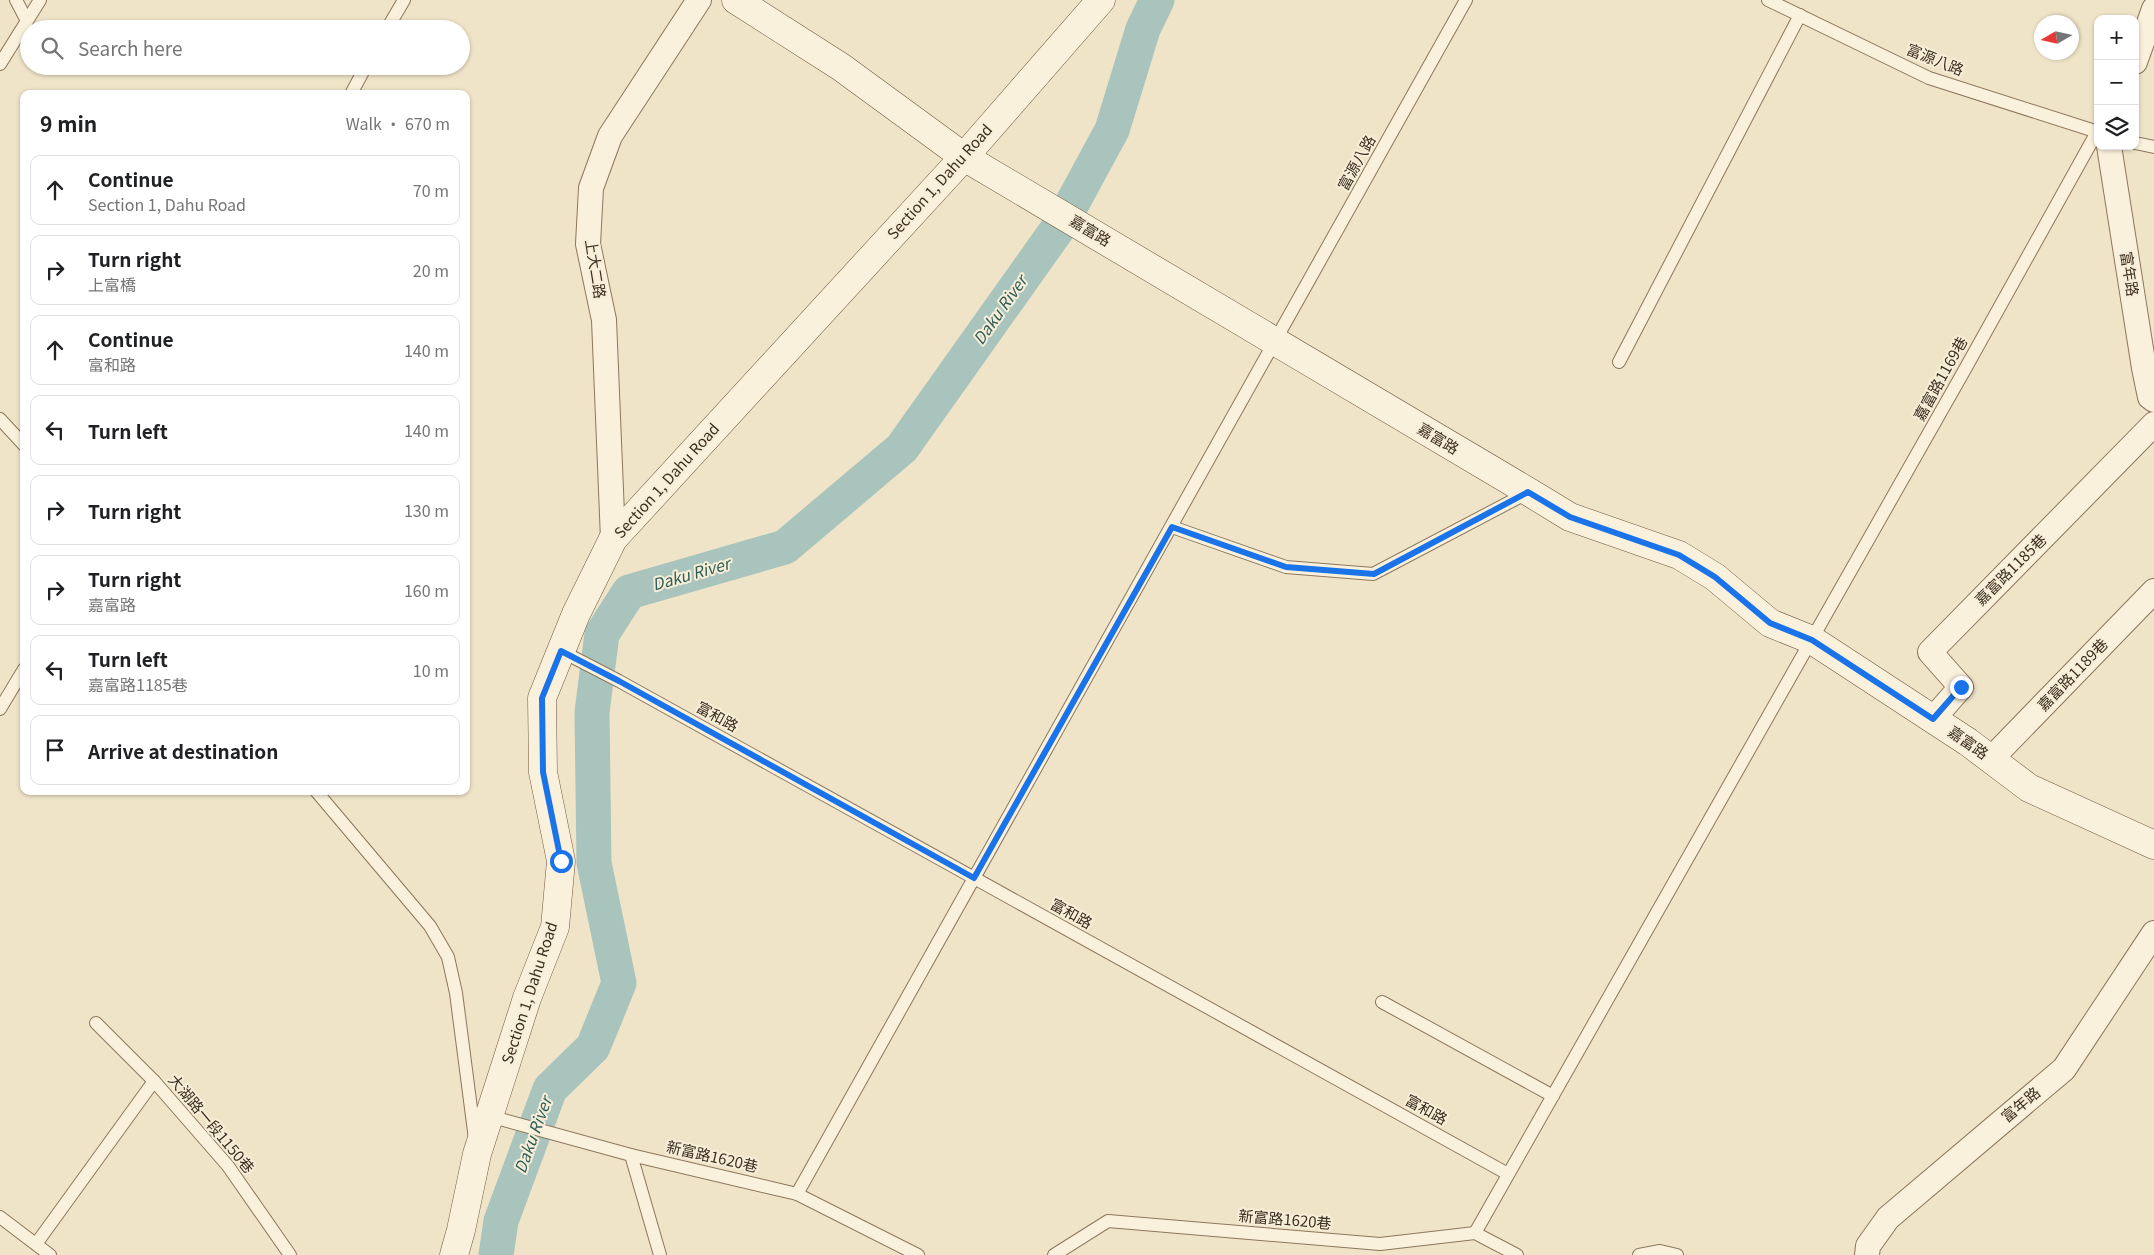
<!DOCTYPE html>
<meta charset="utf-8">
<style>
body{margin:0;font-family:Georgia,"Noto Sans TC",serif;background:#f2f2f2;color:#202124}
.controls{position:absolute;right:15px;top:15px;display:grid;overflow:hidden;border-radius:10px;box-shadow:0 1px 4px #0004}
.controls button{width:45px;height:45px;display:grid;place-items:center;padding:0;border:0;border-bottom:1px solid #e0e0e0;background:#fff;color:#202124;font:25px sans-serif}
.compass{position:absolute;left:2034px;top:15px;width:45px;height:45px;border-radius:50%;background:#fff;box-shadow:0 1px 4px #0004;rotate:261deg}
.stop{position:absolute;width:15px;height:15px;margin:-11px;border:4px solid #1a73e8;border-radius:50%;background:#fff}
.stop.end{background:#1a73e8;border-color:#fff;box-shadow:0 1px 5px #0008}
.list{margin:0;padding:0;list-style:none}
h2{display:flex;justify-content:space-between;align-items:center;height:65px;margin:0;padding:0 20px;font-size:21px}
h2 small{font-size:16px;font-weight:400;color:#757577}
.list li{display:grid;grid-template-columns:32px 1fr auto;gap:15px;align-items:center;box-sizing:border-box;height:70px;margin:0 10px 10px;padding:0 10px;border:1px solid #e0e0e0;border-radius:10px}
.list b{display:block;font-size:19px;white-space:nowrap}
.list p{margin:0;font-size:16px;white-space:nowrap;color:#757577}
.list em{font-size:16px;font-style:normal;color:#757577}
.icon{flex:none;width:28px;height:28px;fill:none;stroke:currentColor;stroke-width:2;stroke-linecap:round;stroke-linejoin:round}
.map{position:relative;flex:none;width:2154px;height:1255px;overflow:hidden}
.search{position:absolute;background:#fff;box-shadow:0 1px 4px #0004;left:20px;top:20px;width:450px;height:55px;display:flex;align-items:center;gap:12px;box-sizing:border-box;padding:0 18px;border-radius:28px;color:#757577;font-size:19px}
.panel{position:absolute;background:#fff;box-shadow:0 1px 4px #0004;left:20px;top:90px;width:450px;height:705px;border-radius:10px}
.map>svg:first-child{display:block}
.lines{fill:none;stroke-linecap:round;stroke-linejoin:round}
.river{stroke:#a9c4bc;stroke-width:35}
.lane-casing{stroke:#8d765c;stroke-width:14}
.street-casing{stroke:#8d765c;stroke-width:26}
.secondary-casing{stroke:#6f573f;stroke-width:29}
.lane{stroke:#faf1dc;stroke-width:12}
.street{stroke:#faf1dc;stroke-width:24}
.secondary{stroke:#faf1dc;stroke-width:28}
.route{stroke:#1a73e8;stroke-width:6}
.labels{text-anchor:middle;stroke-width:4;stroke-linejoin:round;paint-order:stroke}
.street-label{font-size:15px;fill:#3d2e20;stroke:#f7eed8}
.water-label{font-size:16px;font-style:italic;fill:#2f5d5a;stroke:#f7eed8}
</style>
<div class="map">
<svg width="2154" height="1255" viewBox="0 0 2154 1255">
<rect width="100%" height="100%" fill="#f0e4c8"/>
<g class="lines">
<!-- river -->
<path class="river" d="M 496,1255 L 501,1221 L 550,1089 L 593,1047 L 619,983 L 594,863 L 592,712 L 602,634 L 629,592 L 785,547 L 902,448 L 1061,224 L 1112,130 L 1143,29 L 1157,0"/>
<defs>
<g id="lane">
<path d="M 16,0 L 27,21"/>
<path d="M 1768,0 L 1929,78 L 2098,132"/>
<path d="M 387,29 L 404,0"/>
<path d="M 0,64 L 40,0"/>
<path d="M 351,94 L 366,66"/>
<path d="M 2135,143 L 2154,147"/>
<path d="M 1619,362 L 1800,15"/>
<path d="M 0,419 L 24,445"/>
<path d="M 1172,527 L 1286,567 L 1373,574 L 1529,492"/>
<path d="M 561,651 L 619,681 L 1508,1174"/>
<path d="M 0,709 L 24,669"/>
<path d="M 316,791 L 430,926 L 448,957 L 456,993 L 475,1139"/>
<path d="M 1382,1002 L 1553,1096"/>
<path d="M 96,1023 L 154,1081 L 228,1166 L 290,1255"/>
<path d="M 489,1116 L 631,1155 L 797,1194 L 918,1255"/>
<path d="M 631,1155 L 660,1255"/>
<path d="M 797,1194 L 1466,0"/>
<path d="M 0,1217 L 50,1255"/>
<path d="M 1475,1233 L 1964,371 L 2097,132"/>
<path d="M 36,1244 L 154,1081"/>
<path d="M 1054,1255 L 1108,1221 L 1380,1244 L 1475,1233 L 1517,1255"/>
<path d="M 1639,1255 L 1660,1251 L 1677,1255"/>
</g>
<g id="street">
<path d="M 2135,62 L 2154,9"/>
<path d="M 2109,146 L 2144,368 L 2150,397 L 2154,400"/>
<path d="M 613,539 L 604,320 L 588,244 L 591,188 L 610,136 L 699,0"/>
<path d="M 1933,719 L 1961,687 L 1930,652 L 2154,424"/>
<path d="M 1991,759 L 2154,591"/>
<path d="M 1867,1255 L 1868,1246 L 1888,1218 L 2064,1069 L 2154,933"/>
</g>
<g id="secondary">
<path d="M 736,0 L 841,67 L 964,157 L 1529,492 L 1570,517 L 1679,555 L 1715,577 L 1770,623 L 1812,640 L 1968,742 L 2029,788 L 2154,845"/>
<path d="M 454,1255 L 461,1230 L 477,1154 L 527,998 L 555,927 L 561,861 L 543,772 L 542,698 L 576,614 L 613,539 L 964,157 L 1101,0"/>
</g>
</defs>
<!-- lane casing -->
<use href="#lane" class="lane-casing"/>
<!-- street casing -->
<use href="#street" class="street-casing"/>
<!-- secondary casing -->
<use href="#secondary" class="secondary-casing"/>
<!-- lane -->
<use href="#lane" class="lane"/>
<!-- street -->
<use href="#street" class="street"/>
<!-- secondary -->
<use href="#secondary" class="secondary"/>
</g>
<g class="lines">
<!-- route -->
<path class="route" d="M 561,861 L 543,772 L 542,698 L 561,651 L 619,681 L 974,878 L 1172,527 L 1286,567 L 1374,574 L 1528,492 L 1570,517 L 1679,555 L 1715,577 L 1770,623 L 1812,640 L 1933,719 L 1961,687"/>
</g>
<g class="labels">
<!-- street labels -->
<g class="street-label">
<text transform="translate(1935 60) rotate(22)" y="5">富源八路</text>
<text transform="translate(1357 163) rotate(-61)" y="5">富源八路</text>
<text transform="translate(940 182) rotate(-48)" y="5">Section 1, Dahu Road</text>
<text transform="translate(1090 231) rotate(31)" y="5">嘉富路</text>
<text transform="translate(595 269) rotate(81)" y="5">上大二路</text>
<text transform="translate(2129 274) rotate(81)" y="5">富年路</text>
<text transform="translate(1941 379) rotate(-61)" y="5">嘉富路1169巷</text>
<text transform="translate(1438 439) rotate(31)" y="5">嘉富路</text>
<text transform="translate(667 481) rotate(-48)" y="5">Section 1, Dahu Road</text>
<text transform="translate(2011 570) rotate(-45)" y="5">嘉富路1185巷</text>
<text transform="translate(2073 675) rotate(-46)" y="5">嘉富路1189巷</text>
<text transform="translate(717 717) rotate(29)" y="5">富和路</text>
<text transform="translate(1968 743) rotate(35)" y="5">嘉富路</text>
<text transform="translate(1071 914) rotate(29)" y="5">富和路</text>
<text transform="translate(530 993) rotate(-72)" y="5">Section 1, Dahu Road</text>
<text transform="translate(2021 1105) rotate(-40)" y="5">富年路</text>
<text transform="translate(1426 1110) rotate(29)" y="5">富和路</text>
<text transform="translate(211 1124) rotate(50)" y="5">大湖路一段1150巷</text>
<text transform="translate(712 1157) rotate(13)" y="5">新富路1620巷</text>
<text transform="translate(1285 1220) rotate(5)" y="5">新富路1620巷</text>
</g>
<!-- water labels -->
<g class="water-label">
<text transform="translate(1000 310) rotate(-55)" y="6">Daku River</text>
<text transform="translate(691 574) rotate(-16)" y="6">Daku River</text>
<text transform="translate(533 1135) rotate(-70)" y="6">Daku River</text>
</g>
</g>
</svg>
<div class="controls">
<button>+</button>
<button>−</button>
<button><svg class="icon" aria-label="layers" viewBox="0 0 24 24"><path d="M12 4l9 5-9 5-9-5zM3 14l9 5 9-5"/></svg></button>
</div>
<svg class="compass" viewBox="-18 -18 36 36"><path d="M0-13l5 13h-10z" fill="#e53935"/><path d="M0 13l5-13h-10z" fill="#757577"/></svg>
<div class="stop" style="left:561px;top:861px"></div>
<div class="stop end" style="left:1961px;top:687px"></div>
<div class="search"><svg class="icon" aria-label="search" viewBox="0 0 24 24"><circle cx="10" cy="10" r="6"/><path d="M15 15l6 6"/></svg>Search here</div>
<section class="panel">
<h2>9 min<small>Walk · 670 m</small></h2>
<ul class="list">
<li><svg class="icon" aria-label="ahead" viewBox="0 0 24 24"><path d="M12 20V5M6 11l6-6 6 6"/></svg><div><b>Continue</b><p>Section 1, Dahu Road</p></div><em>70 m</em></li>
<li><svg class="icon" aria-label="right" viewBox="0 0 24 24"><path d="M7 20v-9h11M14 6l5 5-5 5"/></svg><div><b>Turn right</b><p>上富橋</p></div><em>20 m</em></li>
<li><svg class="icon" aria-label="ahead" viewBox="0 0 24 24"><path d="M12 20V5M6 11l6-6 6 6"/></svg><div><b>Continue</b><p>富和路</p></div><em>140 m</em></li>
<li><svg class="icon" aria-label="left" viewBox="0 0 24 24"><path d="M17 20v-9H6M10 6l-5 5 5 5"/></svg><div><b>Turn left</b></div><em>140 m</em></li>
<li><svg class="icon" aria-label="right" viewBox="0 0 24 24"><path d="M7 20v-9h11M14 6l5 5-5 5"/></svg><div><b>Turn right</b></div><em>130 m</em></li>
<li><svg class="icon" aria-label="right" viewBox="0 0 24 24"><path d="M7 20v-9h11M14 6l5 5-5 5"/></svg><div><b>Turn right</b><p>嘉富路</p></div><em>160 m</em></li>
<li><svg class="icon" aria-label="left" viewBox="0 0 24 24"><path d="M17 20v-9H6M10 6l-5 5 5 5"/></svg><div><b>Turn left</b><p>嘉富路1185巷</p></div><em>10 m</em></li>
<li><svg class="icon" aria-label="arrive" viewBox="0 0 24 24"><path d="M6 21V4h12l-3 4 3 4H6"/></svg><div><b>Arrive at destination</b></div></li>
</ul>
</section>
</div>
